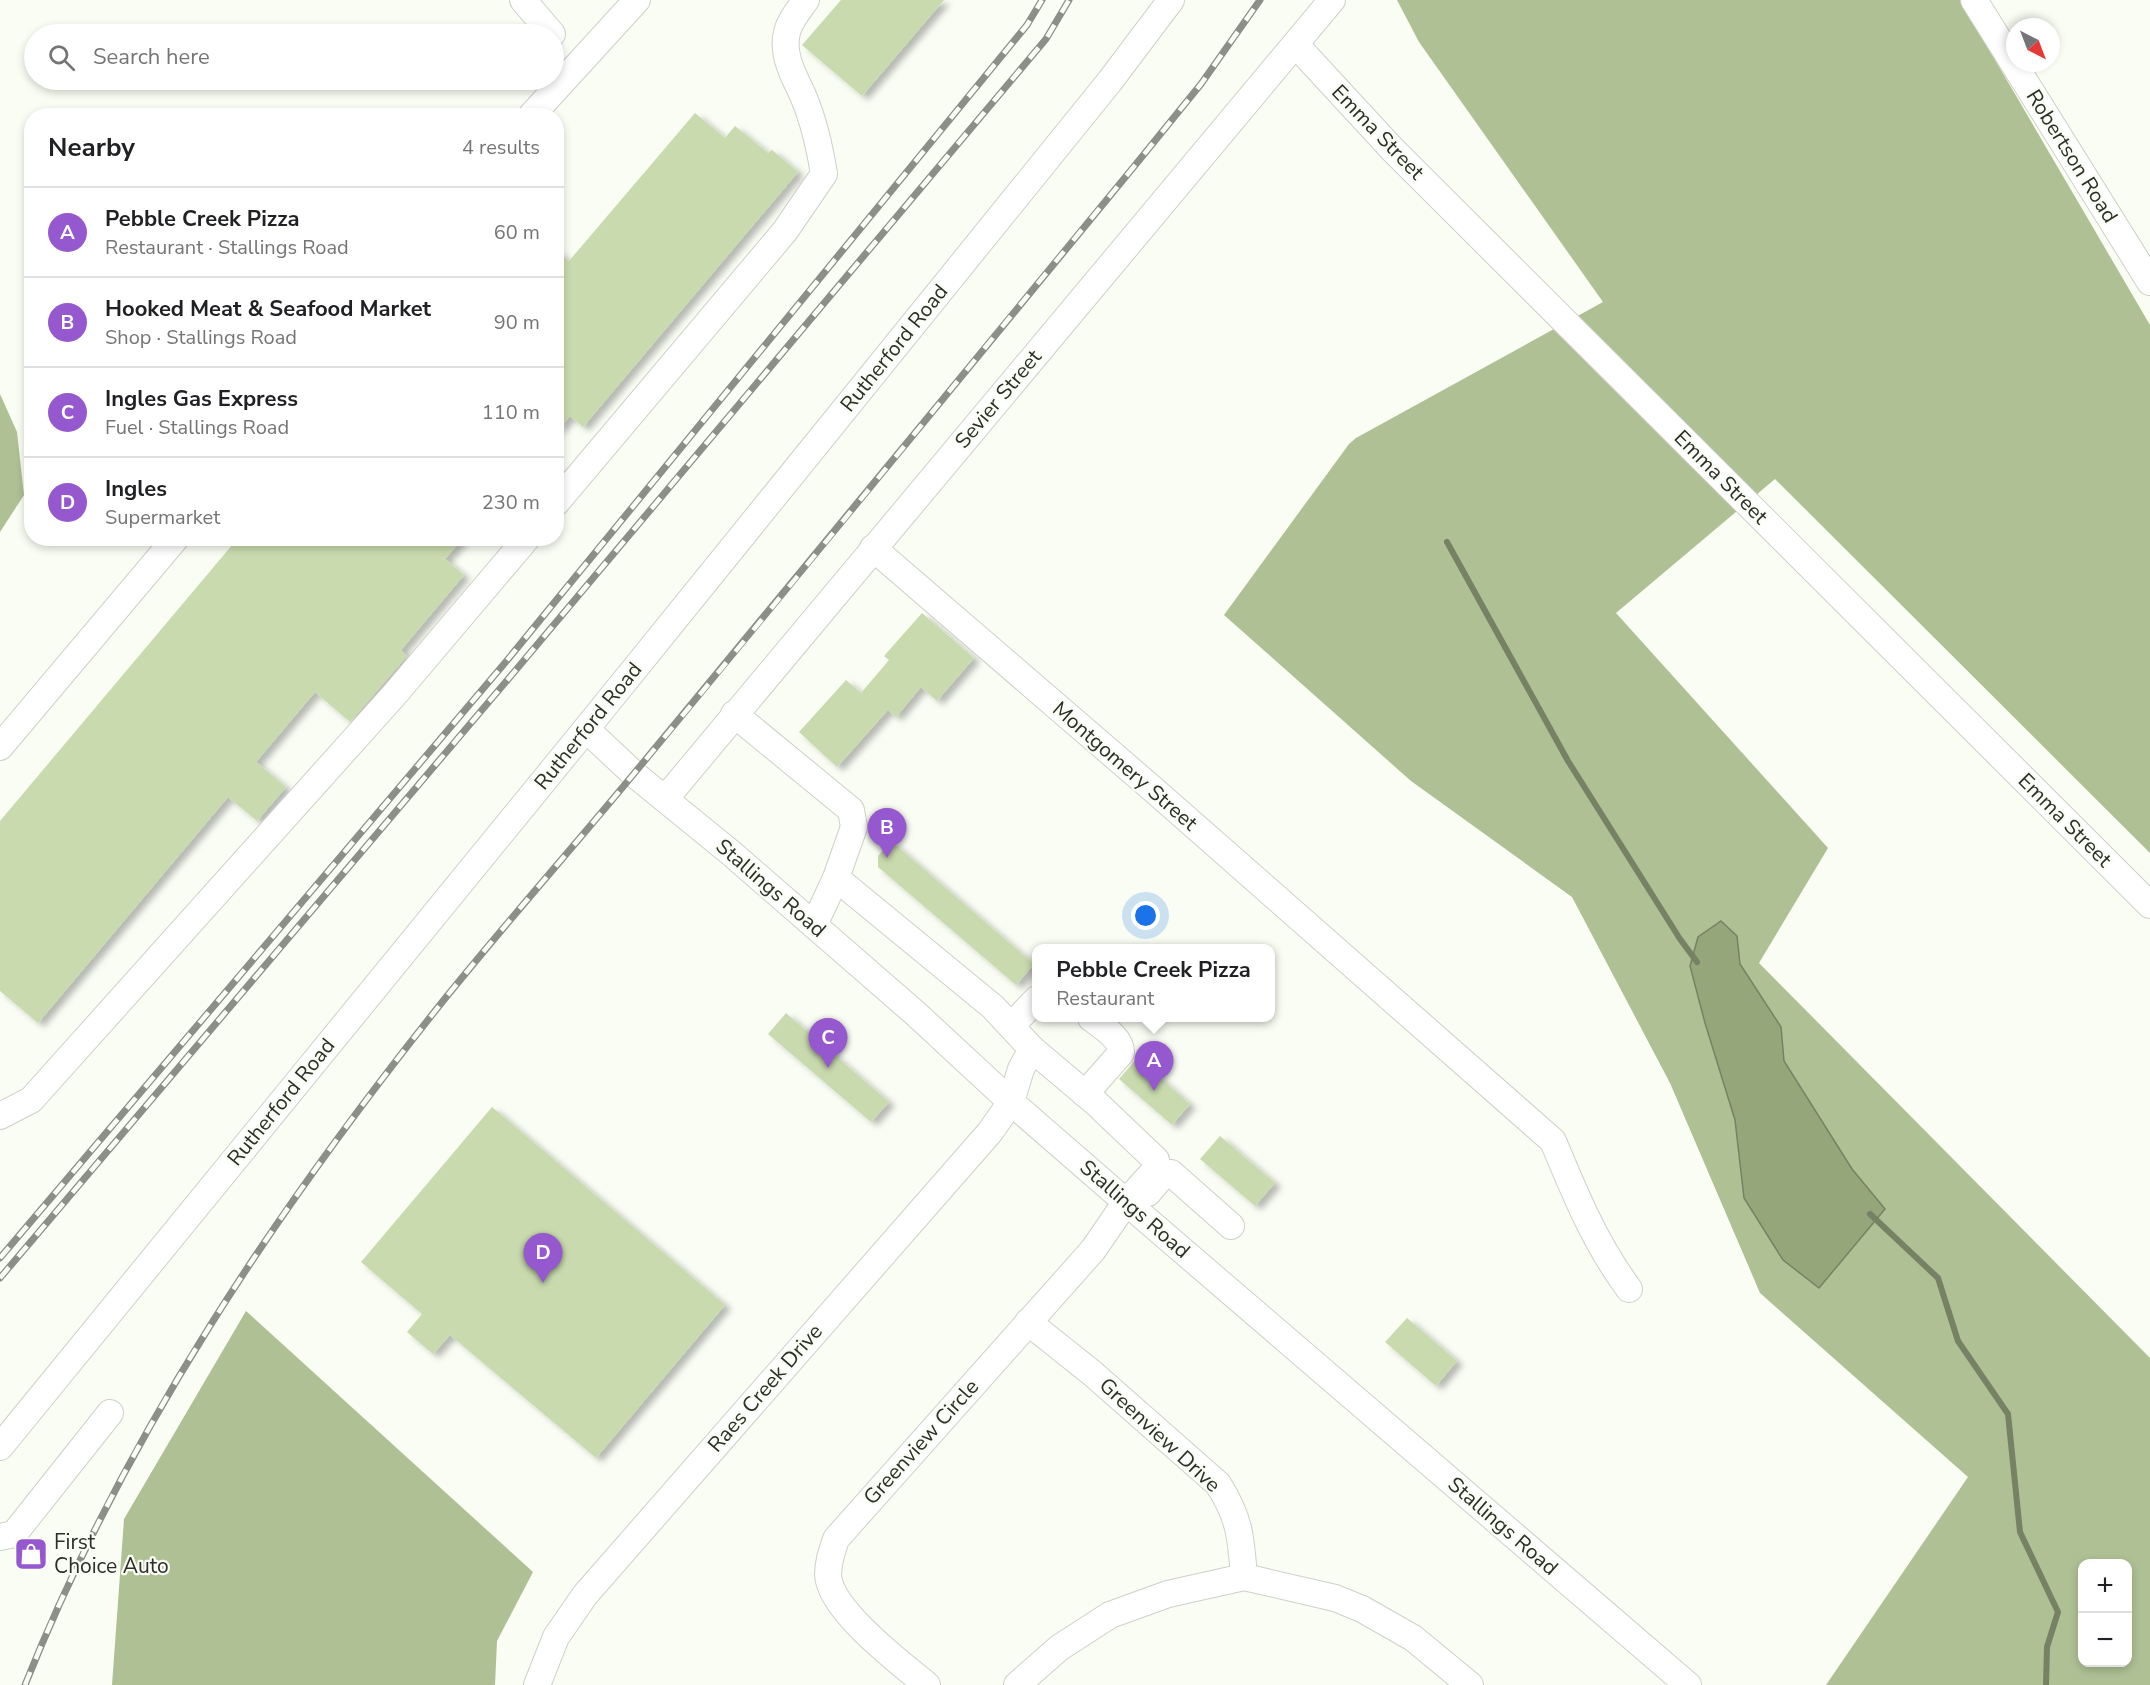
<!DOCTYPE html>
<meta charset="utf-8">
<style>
body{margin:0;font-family:"Nunito Sans",sans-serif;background:#f2f2f2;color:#202124}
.controls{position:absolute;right:18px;bottom:18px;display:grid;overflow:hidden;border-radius:12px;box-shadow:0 3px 9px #0003}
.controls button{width:54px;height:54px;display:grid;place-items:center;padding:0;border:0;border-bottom:2px solid #e0e0e0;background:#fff;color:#202124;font:30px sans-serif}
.compass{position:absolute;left:2006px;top:18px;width:54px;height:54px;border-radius:50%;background:#fff;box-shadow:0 3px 9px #0003;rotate:138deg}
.you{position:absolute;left:1146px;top:916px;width:21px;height:21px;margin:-15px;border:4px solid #fff;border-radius:50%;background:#1a73e8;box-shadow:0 0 0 9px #1a73e833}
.badge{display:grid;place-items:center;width:39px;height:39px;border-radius:50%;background:#9558ce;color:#fff;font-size:20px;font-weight:700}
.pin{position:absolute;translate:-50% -50px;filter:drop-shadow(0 2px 3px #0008)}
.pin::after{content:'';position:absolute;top:32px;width:21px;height:18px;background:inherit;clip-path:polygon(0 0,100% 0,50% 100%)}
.popup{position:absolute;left:1032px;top:944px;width:243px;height:78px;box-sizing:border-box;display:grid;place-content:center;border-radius:12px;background:#fff;filter:drop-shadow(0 2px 4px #0005);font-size:20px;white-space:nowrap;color:#757577}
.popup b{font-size:22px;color:#202124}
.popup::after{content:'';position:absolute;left:50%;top:100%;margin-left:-12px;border:12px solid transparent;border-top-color:#fff}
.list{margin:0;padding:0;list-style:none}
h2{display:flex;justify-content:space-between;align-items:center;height:78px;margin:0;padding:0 24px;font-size:26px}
h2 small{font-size:20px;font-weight:400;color:#757577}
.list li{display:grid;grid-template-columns:39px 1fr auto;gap:18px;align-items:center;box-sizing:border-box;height:90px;padding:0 24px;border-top:2px solid #e0e0e0}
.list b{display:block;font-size:22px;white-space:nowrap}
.list p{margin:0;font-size:20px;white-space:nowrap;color:#757577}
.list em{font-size:20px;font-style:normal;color:#757577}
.icon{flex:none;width:33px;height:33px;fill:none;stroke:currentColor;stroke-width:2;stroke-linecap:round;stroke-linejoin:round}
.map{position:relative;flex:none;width:2150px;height:1685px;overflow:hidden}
.search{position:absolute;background:#fff;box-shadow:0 3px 9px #0003;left:24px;top:24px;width:540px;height:66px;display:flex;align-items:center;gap:15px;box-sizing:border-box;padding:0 21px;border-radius:33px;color:#757577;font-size:22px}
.panel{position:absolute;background:#fff;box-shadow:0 3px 9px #0003;left:24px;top:108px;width:540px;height:438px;border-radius:24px}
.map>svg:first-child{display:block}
.forest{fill:#aec094;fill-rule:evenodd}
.water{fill:#95a67b;stroke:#768263;stroke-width:1.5}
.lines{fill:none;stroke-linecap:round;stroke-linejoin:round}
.stream{stroke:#768263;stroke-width:6}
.building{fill:#c9dbae;filter:url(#shadow)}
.minor-casing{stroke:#cdd1c8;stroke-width:28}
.minor{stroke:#fff;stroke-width:26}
.rail-casing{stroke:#8c8f88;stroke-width:7}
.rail{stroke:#f9fdf3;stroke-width:4.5;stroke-dasharray:14;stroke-linecap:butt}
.labels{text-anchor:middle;stroke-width:4.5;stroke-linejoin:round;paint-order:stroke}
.street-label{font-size:21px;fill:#2c2e2a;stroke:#f9fdf3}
.poi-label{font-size:21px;fill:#2c2e2a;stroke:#f9fdf3;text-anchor:start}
</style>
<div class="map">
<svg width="2150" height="1685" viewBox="0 0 2150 1685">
<defs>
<filter id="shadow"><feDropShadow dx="6" dy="4" stdDeviation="3" flood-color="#0004"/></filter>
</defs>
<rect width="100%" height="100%" fill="#f9fdf3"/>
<!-- forest -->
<g class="forest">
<path d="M 1397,0 L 1960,0 L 2150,325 L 2150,853 L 1775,479 L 1616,613 L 1828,848 L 1759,963 L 2150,1358 L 2150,1685 L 1826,1685 L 1968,1477 L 1760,1293 L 1670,1083 L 1572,897 L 1411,781 L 1224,615 L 1349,444 L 1356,438 L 1603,302 L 1419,42 ZM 2082,1564 L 2128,1564 L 2128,1662 L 2082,1662 Z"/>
<path d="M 0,394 L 17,432 L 24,495 L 0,532 Z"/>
<path d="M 246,1311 L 533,1572 L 497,1641 L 495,1685 L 112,1685 L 124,1519 Z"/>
</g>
<!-- water -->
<path class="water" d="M 1721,921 L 1737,936 L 1740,964 L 1781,1027 L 1784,1061 L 1852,1169 L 1885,1209 L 1819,1288 L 1783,1260 L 1744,1198 L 1735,1120 L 1705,1023 L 1690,966 L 1698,937 Z"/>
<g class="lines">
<!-- stream -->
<g class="stream">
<path d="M 1447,542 L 1568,761 L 1680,939 L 1697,962"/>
<path d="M 1870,1214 L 1938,1278 L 1958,1341 L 2008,1414 L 2020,1532 L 2058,1612 L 2047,1647 L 2046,1685"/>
</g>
</g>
<!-- building -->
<g class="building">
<path d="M 841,0 L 944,0 L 862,96 L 802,45 Z"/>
<path d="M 695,113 L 725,138 L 735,126 L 768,153 L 772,150 L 798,172 L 583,427 L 570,416 L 556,432 L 556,250 L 569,261 Z"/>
<path d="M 238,538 L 463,538 L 445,559 L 464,575 L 401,650 L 407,656 L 350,722 L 315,692 L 256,762 L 286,787 L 257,821 L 228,797 L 38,1023 L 0,991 L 0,821 Z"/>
<path d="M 922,613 L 974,658 L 937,701 L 921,687 L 896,717 L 888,710 L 837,767 L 799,732 L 846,680 L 861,693 L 889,660 L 884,656 Z"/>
<path d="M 891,841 L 1034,964 L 1016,985 L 878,867 L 878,856 Z"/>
<path d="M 786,1013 L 889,1102 L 871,1122 L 768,1034 Z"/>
<path d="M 1137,1058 L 1190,1104 L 1172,1125 L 1119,1079 Z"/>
<path d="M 492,1107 L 725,1305 L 596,1458 L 450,1335 L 433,1354 L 407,1332 L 422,1314 L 361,1262 Z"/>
<path d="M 1220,1136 L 1275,1183 L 1255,1206 L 1200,1159 Z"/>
<path d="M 1407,1318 L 1457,1361 L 1436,1386 L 1385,1342 Z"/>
</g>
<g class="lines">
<defs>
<g id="minor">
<path d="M 523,0 L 552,34"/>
<path d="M 1974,0 L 2150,282"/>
<path d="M 1296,45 L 1393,150 L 2150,905"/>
<path d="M 531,116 L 637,0"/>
<path d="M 556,503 L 785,231 L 824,174 C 820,149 814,122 804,98 C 795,77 781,56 787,32 C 790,20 799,10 806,0"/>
<path d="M 873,548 L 1155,791 L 1553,1141 C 1575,1194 1595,1243 1629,1289"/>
<path d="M 734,714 L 851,810 L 854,827 L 836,878 L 814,925"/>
<path d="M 586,729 L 634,774 L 731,853 L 915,1013 L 1011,1102 L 1126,1202 L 1688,1685"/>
<path d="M 0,747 L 176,538"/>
<path d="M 665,799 L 1332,0"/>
<path d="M 1011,1026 L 1037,999"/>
<path d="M 1085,1094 L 1121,1053 C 1122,1038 1101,1026 1091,1018"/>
<path d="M 0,1116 L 31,1100 L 395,694 L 527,538"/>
<path d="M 1148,1193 L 1164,1174 L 1171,1173 L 1231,1226"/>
<path d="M 1028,1322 L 1092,1373 L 1218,1484 C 1240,1518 1241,1538 1244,1577"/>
<path d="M 0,1447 L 586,729 L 1110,81 L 1171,0"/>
<path d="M 0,1537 L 14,1534 L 110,1413"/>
<path d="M 537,1685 L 556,1637 L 585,1595 L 990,1132 L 1011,1102 L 1021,1069 L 1032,1049 L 993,1007 L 836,878"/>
<path d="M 927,1685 C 900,1663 830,1610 828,1575 C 828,1562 832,1551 836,1539 L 1093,1250 L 1126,1202 L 1157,1168 L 1156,1160 L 1095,1102 L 1032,1049"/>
<path d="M 1017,1685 L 1059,1648 L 1110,1615 L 1168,1594 L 1244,1577 L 1335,1598 L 1362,1609 L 1413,1638 L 1470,1685"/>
</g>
</defs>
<!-- minor casing -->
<use href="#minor" class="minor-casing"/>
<!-- minor -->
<use href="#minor" class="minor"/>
<defs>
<g id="rail">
<path d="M 0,1258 L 504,664 L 1027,25 L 1042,0"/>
<path d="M 0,1278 L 515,671 L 1046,39 L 1069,0"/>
<path d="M 25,1685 C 125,1435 276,1210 443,1001 C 505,924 570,851 632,776 C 800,575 965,371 1132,169 L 1201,84 L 1260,0"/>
</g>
</defs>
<!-- rail casing -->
<use href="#rail" class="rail-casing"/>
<!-- rail -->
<use href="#rail" class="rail"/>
</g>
<!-- icons -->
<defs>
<symbol id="shop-square" viewBox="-11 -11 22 22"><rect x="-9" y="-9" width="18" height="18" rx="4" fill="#9558ce" stroke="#f9fdf3"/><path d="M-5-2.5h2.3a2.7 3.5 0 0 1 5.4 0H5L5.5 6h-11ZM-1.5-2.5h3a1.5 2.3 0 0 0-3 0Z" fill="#fff"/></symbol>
</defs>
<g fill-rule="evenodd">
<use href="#shop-square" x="12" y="1535" width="38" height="38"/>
</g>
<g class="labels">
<!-- street labels -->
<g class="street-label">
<text transform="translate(1378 132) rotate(46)" y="7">Emma Street</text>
<text transform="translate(2072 156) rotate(58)" y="7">Robertson Road</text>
<text transform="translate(894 348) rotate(-51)" y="7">Rutherford Road</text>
<text transform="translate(998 399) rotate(-50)" y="7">Sevier Street</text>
<text transform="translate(1721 477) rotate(45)" y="7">Emma Street</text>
<text transform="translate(588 726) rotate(-51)" y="7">Rutherford Road</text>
<text transform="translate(1125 766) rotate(41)" y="7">Montgomery Street</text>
<text transform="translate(2065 820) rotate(45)" y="7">Emma Street</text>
<text transform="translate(771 888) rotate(41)" y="7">Stallings Road</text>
<text transform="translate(281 1102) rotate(-51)" y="7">Rutherford Road</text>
<text transform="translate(1135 1209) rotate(41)" y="7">Stallings Road</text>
<text transform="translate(765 1388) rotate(-49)" y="7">Raes Creek Drive</text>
<text transform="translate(1160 1435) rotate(43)" y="7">Greenview Drive</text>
<text transform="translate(921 1442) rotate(-48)" y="7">Greenview Circle</text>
<text transform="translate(1503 1526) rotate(41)" y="7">Stallings Road</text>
</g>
<!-- poi labels -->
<g class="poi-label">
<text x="54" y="1549">First<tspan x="54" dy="24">Choice Auto</tspan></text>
</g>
</g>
</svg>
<div class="controls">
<button>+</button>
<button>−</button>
</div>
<svg class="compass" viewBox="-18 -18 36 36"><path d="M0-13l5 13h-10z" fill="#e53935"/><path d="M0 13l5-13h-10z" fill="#757577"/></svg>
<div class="you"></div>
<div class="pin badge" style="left:1154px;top:1091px">A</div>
<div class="popup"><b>Pebble Creek Pizza</b>Restaurant</div>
<div class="pin badge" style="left:887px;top:858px">B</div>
<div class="pin badge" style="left:828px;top:1068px">C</div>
<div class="pin badge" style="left:543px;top:1283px">D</div>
<div class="search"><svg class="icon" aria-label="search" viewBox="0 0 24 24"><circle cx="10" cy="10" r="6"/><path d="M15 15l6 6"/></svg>Search here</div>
<section class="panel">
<h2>Nearby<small>4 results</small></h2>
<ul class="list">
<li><span class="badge">A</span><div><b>Pebble Creek Pizza</b><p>Restaurant · Stallings Road</p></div><em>60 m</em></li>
<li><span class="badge">B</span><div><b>Hooked Meat &amp; Seafood Market</b><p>Shop · Stallings Road</p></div><em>90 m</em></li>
<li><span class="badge">C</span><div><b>Ingles Gas Express</b><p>Fuel · Stallings Road</p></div><em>110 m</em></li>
<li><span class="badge">D</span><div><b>Ingles</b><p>Supermarket</p></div><em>230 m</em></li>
</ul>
</section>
</div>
